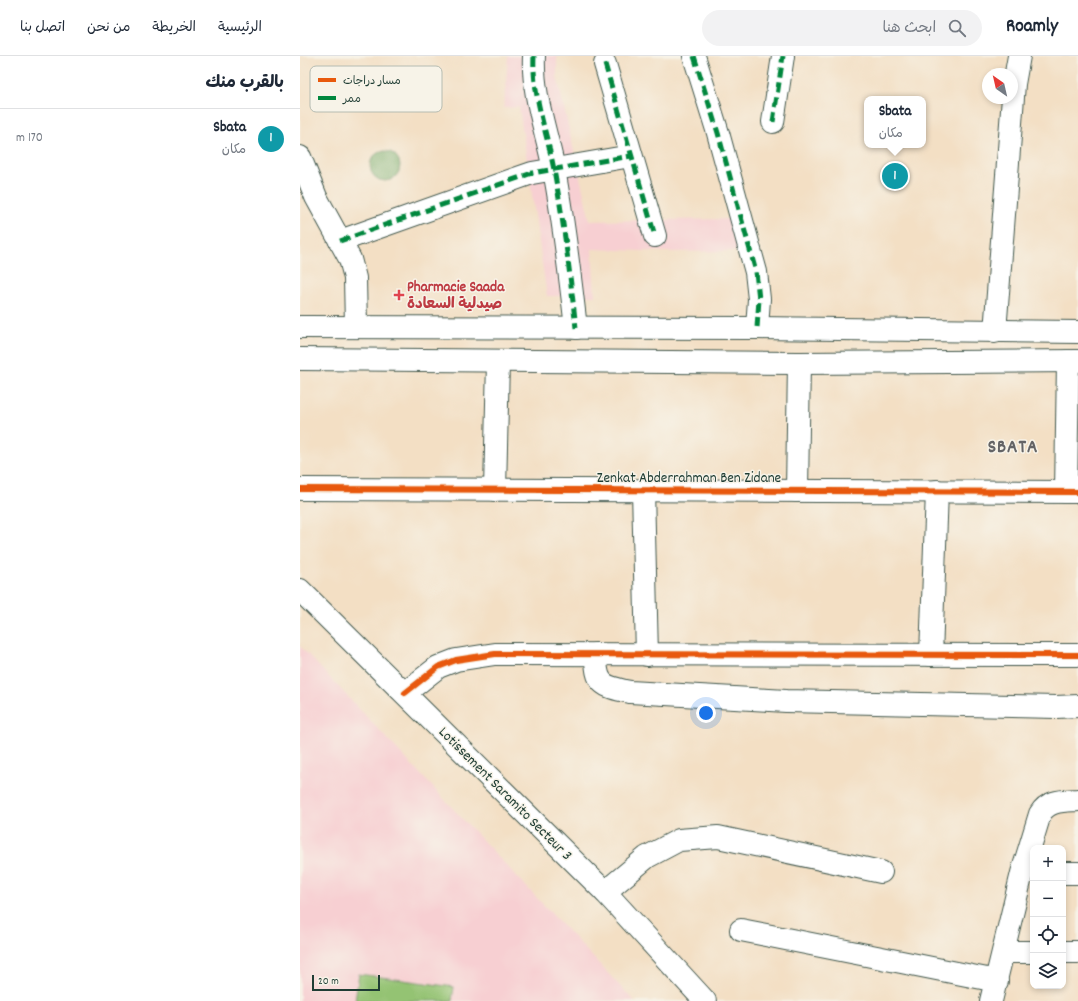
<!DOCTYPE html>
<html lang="ar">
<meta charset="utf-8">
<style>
body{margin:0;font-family:Dekko,"Playpen Sans Arabic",sans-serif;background:#f2f2f3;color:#1f2937;direction:rtl}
.controls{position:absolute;right:12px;bottom:12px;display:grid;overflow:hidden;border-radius:8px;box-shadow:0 2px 6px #0003}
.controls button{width:36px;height:36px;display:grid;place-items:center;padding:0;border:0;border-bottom:1px solid #e0e1e3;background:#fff;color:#1f2937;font:20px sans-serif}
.compass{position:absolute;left:682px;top:12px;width:36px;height:36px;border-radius:50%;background:#fff;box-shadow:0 2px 6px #0003;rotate:326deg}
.scale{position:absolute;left:12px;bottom:10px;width:68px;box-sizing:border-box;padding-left:4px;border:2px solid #1f3d34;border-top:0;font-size:11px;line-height:14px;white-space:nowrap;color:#1f3d34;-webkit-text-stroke:3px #f7f3e8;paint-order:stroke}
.you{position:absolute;left:406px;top:657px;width:14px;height:14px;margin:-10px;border:3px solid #fff;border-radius:50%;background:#1a73e8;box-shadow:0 0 0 6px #1a73e833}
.badge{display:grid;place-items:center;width:26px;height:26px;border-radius:50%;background:#b45309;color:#fff;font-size:13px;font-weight:700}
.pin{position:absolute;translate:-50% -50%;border:2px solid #fff;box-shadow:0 1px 4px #0006}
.popup{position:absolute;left:564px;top:40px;width:62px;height:52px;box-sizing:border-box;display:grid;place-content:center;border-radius:8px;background:#fff;filter:drop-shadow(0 1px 3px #0005);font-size:13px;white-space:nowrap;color:#747a83}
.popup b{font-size:15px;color:#1f2937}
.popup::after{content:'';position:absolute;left:50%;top:100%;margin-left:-8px;border:8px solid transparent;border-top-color:#fff}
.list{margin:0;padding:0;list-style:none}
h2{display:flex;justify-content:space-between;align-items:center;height:52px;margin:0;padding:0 16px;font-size:17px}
h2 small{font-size:13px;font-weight:400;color:#747a83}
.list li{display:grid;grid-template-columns:26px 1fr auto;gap:12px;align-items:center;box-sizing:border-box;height:60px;padding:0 16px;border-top:1px solid #e0e1e3}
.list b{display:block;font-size:15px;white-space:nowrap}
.list p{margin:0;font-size:13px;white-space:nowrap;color:#747a83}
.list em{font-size:13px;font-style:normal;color:#747a83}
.icon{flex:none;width:22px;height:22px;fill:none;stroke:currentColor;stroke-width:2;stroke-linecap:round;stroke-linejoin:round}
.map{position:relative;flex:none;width:778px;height:945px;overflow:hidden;direction:ltr}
header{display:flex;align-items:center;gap:24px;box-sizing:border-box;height:56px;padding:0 20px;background:#fff;border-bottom:1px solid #e0e1e3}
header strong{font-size:19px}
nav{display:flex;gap:22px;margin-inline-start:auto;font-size:14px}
.search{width:280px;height:36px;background:#f2f2f3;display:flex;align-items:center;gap:10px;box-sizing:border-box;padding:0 14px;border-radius:22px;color:#747a83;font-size:15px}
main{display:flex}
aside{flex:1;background:#fff}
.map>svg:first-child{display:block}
.built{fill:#f7cfd2}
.green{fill:#94c373;stroke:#5a8054}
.forest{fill:#77a965;stroke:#4b734c}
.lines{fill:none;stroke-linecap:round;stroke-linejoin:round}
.street-casing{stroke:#3f554a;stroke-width:24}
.secondary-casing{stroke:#3f554a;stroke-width:24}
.street{stroke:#fff;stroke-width:22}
.secondary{stroke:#fff;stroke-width:22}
.quiet{stroke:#00873e;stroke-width:5;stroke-dasharray:10 5;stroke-linecap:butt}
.cycleway-casing{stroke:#f7f3e8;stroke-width:8}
.cycleway{stroke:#e8590c;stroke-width:6}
.health-dot{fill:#e0444e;stroke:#f7f3e8;stroke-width:1.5}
.labels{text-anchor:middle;stroke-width:3;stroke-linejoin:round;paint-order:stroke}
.health-label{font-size:15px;font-weight:bold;fill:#be3a42;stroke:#f7f3e8;text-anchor:start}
.street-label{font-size:15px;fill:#1f3d34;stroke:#f7f3e8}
.district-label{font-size:19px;font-weight:bold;letter-spacing:1px;fill:#646466;stroke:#f7f3e8}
.key{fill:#f7f3e8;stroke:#b6bcb2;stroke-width:1}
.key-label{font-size:11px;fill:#1f3d34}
</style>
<header>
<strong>Roamly</strong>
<div class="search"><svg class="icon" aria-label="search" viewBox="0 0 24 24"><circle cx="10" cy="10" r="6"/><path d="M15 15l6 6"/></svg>ابحث هنا</div>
<nav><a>الرئيسية</a><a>الخريطة</a><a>من نحن</a><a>اتصل بنا</a></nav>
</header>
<main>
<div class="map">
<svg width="778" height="945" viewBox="0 0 778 945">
<rect width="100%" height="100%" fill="#f7f3e8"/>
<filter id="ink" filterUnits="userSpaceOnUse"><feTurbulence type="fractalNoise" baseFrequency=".025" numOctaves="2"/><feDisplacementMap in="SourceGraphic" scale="8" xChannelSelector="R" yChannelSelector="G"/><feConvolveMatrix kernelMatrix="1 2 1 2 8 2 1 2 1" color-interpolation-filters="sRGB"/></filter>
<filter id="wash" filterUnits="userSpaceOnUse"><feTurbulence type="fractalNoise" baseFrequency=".012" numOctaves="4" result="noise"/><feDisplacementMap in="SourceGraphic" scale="16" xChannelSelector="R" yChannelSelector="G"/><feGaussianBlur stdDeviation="0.9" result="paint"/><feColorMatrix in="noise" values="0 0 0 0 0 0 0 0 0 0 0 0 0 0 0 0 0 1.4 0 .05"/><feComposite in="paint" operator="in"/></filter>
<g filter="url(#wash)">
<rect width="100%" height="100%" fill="#f3dfc4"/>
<!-- built -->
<g class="built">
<path d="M 208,0 L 257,0 L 257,21 L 290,165 L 431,163 L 438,195 L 367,196 L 292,193 L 295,240 L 247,240 L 219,51 L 204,52 Z"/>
<path d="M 0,590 L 334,945 L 0,945 Z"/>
</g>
<!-- green -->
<path class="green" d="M 59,918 L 154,931 L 152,945 L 55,945 Z"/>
<!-- forest -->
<circle class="forest" cx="85" cy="110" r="15"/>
</g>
<g filter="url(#ink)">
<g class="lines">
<defs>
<g id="street">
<path d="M 234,0 C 232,39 247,76 254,114 C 264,167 270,219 276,272"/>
<path d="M 394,0 L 418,77 L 456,216 L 459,243 L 457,272"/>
<path d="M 305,8 L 355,180"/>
<path d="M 473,66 L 483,0"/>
<path d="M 0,101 L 16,141 L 50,203 L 55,222 L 56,271"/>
<path d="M 40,185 L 232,117 L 331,100"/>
<path d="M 695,276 L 714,28 L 719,0"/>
<path d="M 0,433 L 778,436"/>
<path d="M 195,434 L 198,305"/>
<path d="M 343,434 L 347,599"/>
<path d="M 497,435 L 499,307"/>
<path d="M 766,436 L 768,305"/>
<path d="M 296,598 C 296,629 302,630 330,636 L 486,645 L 756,651 L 778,650"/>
<path d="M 631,599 L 637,435"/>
<path d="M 105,637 L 138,611 L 156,604 L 195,598 L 778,599"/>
<path d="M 763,817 L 778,817"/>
<path d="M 305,836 L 347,801 L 379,784 L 418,781 L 581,816"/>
<path d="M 441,874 L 697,925"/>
<path d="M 704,896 L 733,896"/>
<path d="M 763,896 L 778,896"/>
<path d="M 691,945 L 722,817 L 740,758 C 748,744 763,745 778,744"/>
</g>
<g id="secondary">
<path d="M 0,271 L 457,272 L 778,276"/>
<path d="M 0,303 L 499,307 L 778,305"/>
<path d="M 0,534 L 305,836 L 405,945"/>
</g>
</defs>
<!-- street casing -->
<use href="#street" class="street-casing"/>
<!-- secondary casing -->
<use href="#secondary" class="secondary-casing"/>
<!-- street -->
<use href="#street" class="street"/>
<!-- secondary -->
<use href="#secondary" class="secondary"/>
<!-- quiet -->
<g class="quiet">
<path d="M 234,0 C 232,39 247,76 254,114 C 264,167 270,219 276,272"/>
<path d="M 394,0 L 418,77 L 456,216 L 459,243 L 457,272"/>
<path d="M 305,8 L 355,180"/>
<path d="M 473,66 L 483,0"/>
<path d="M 40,185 L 232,117 L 331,100"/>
</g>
<defs>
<g id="cycleway">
<path d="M 0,433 L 778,436"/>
<path d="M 105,637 L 138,611 L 156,604 L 195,598 L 778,599"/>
</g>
</defs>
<!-- cycleway casing -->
<use href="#cycleway" class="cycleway-casing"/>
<!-- cycleway -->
<use href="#cycleway" class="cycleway"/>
</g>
</g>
<!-- markers -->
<path class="health-dot" d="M97 233h4v4h4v4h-4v4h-4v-4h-4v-4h4z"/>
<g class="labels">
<!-- health labels -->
<g class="health-label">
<text x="107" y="235">Pharmacie Saada<tspan x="107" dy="17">صيدلية السعادة</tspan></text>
</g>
<!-- street labels -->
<g class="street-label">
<text x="389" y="426">Zenkat Abderrahman Ben Zidane</text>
<text transform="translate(206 737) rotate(45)" y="5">Lotissement Saramito Secteur 3</text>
</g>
<!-- district labels -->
<g class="district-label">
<text x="713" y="396">SBATA</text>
</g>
</g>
<!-- legend -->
<rect x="10" y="10" width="132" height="46" rx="6" class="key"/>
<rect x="18" y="22" width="18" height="4" fill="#e8590c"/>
<rect x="18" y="40" width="18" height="4" fill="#00873e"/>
<g class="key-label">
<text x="43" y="28">مسار دراجات</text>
<text x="43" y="46">ممر</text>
</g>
</svg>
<div class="controls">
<button>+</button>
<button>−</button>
<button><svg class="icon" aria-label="locate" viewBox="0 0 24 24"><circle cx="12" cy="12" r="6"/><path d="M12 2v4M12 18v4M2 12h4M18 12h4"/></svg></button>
<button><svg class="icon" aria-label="layers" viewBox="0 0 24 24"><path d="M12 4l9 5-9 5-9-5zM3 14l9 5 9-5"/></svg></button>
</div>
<svg class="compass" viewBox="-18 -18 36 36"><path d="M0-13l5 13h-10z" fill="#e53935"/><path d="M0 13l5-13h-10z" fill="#747a83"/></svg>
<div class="scale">20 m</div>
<div class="you"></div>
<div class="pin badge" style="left:595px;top:120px;background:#0f9aa8">1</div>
<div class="popup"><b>Sbata</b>مكان</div>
</div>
<aside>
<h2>بالقرب منك<small></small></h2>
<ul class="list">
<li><span class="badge" style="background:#0f9aa8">1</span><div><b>Sbata</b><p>مكان</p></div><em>170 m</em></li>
</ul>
</aside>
</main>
